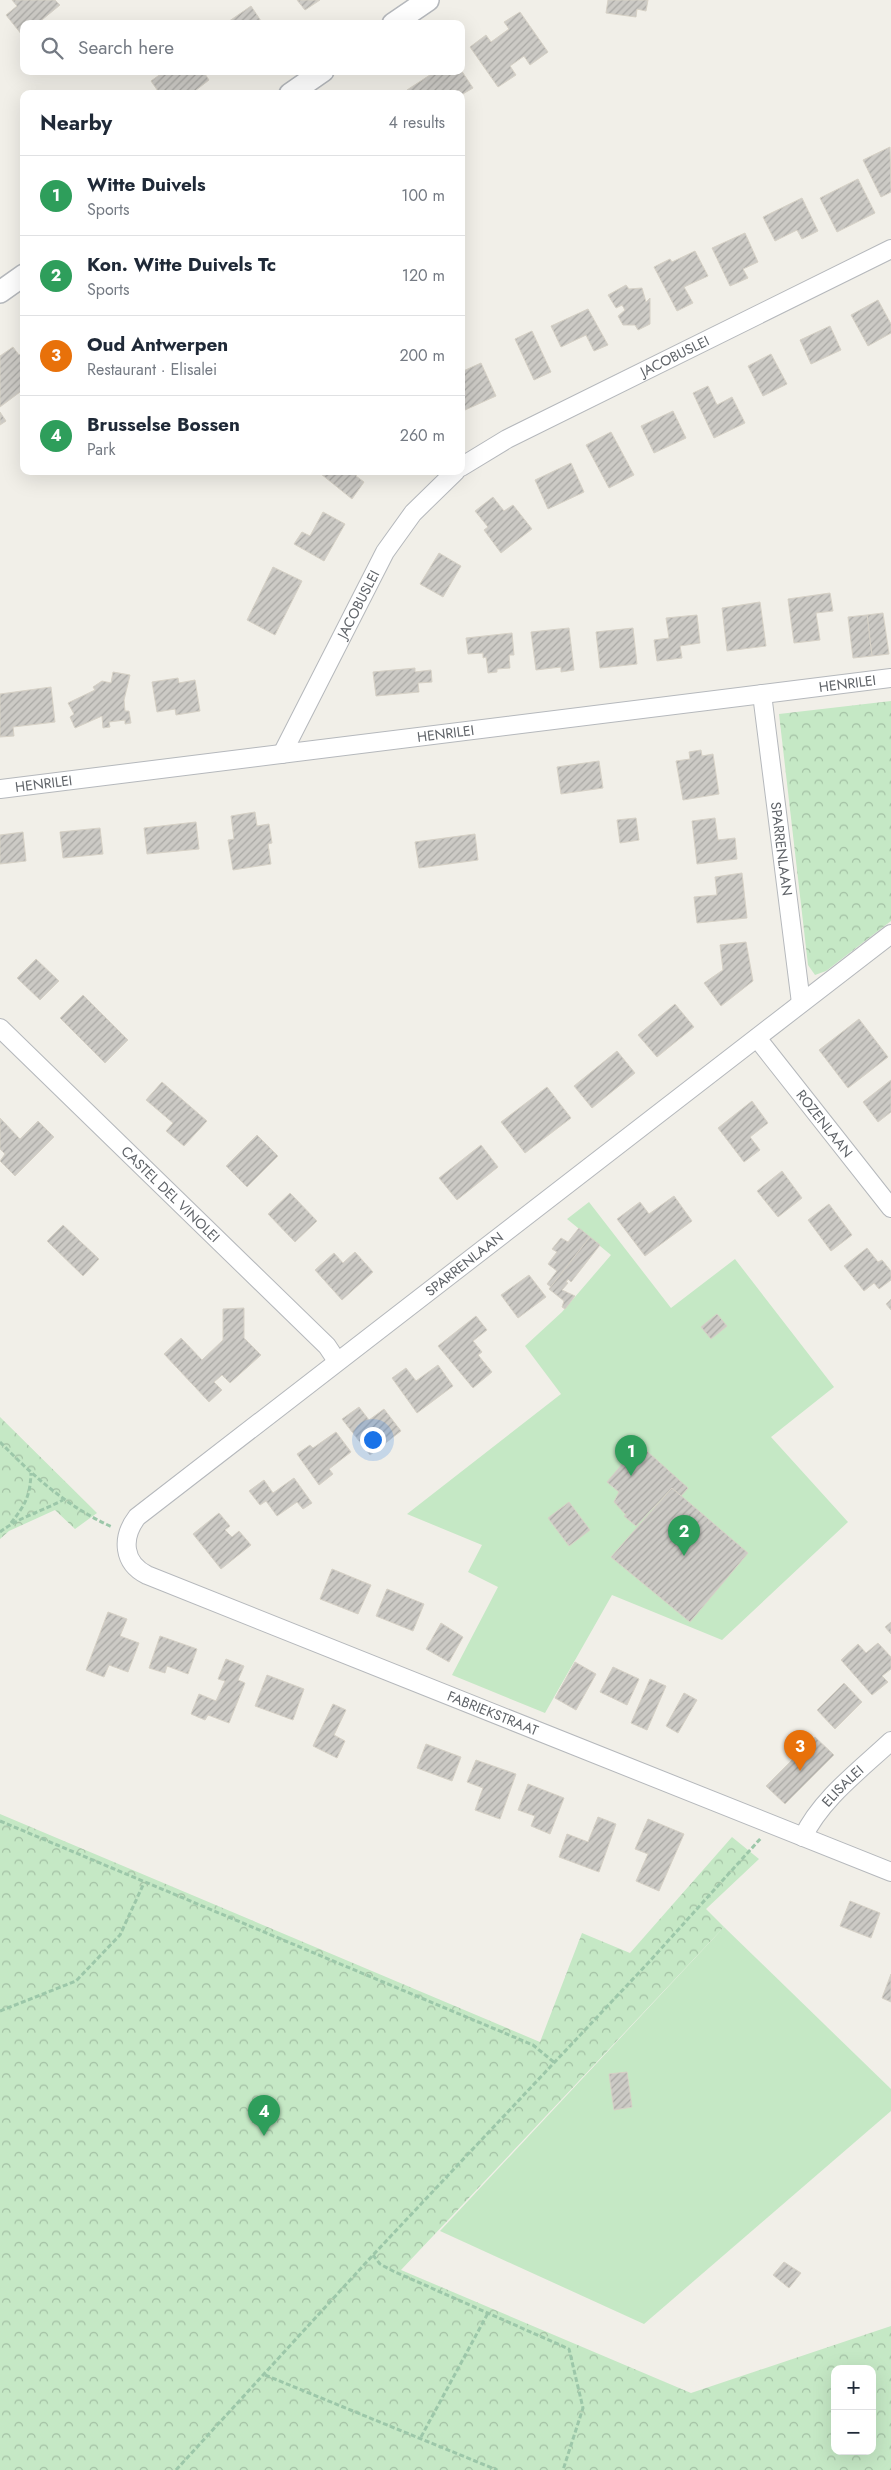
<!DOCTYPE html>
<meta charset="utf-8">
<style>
body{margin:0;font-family:Jost,sans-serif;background:#f6f6f7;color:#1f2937}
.controls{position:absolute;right:15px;bottom:15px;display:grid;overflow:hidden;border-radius:10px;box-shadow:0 5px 20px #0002}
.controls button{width:45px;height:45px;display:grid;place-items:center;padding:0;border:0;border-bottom:1px solid #e0e1e3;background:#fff;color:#1f2937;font:25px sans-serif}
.you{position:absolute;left:372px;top:1439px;width:18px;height:18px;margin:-12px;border:4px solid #fff;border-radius:50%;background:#1a73e8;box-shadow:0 0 0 8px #1a73e833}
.badge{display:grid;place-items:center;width:32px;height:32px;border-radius:50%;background:#0f766e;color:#fff;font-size:16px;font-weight:700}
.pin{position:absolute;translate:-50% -41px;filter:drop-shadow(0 1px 2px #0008)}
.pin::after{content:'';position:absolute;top:26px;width:18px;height:15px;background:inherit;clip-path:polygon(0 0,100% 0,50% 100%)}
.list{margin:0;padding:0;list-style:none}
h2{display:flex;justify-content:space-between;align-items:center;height:65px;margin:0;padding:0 20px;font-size:21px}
h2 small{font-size:16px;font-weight:400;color:#747a83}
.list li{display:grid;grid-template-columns:32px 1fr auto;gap:15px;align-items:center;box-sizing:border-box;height:80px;padding:0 20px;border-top:1px solid #e0e1e3}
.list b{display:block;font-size:19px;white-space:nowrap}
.list p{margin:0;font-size:16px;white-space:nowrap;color:#747a83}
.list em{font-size:16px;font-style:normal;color:#747a83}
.icon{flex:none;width:28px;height:28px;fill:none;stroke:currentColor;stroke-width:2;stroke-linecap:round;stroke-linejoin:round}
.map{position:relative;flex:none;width:891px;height:2470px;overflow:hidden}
.search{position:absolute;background:#fff;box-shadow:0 5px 20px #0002;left:20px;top:20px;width:445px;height:55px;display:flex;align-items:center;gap:12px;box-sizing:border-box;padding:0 18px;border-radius:10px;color:#747a83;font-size:19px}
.panel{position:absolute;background:#fff;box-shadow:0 5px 20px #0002;left:20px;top:90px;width:445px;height:385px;border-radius:10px}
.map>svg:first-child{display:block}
.green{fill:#c5e8c5}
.forest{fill:url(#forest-crowns);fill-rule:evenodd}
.building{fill:url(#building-hatch);stroke:#d6d1c6}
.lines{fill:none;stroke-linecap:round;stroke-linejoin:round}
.minor-casing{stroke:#b5b8bc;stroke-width:20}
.tertiary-casing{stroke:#b5b8bc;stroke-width:24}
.path{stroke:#9cc7a9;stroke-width:3;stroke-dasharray:5 2.5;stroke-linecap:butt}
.minor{stroke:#fff;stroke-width:18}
.tertiary{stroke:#fff;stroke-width:21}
.labels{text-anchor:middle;stroke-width:4;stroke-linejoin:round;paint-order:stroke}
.street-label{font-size:14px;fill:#5f6368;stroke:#fff}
</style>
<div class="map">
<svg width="891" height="2470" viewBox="0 0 891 2470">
<defs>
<pattern id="forest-crowns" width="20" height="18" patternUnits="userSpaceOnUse" patternTransform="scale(1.25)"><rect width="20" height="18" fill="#c5e8c5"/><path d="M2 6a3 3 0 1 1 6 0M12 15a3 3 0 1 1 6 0" fill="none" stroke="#a3c0a4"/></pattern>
<pattern id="building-hatch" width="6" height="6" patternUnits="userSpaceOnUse" patternTransform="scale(1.25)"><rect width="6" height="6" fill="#cccac5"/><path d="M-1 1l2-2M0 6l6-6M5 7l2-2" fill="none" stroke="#a9a8a4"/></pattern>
</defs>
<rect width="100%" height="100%" fill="#f1efe8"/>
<!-- green -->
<g class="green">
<path d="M 589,1202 L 671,1308 L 735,1259 L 834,1387 L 771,1437 L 848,1522 L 722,1640 L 612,1595 L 545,1713 L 452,1675 L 498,1587 L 468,1572 L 482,1545 L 407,1514 L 561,1394 L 525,1346 L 562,1312 L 611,1255 L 567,1219 Z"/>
<path d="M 724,1927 L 891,2089 L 891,2111 L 644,2324 L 440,2231 Z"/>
</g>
<!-- forest -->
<g class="forest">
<path d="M 891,701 L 891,921 L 826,971 L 815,975 L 808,965 L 779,714 Z"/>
<path d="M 0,1417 L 97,1513 L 75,1529 L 55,1510 L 9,1531 L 0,1539 Z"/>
<path d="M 0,1814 L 540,2042 L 582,1933 L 630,1953 L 732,1837 L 759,1859 L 706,1909 L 724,1927 L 401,2270 L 691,2393 L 891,2326 L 891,2470 L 0,2470 ZM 835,2369 L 872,2369 L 872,2451 L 835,2451 Z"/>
</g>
<!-- building -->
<g class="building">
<path d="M 12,0 L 55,0 L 60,5 L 37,24 L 24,24 L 22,35 L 6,15 L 17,6 Z"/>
<path d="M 297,0 L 320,0 L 305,10 Z"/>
<path d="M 608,0 L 648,0 L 646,11 L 637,9 L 636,17 L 606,13 Z"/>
<path d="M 251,6 L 263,24 L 225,24 Z"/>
<path d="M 520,12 L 548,52 L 530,65 L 524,56 L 510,66 L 516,75 L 498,87 L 470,47 L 486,35 L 491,42 L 509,29 L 504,22 Z"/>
<path d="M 461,70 L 473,88 L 461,95 L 409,94 L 407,90 L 436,71 Z"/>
<path d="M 165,71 L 203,71 L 209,80 L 191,94 L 160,94 L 151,81 Z"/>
<path d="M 890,147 L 891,192 L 881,197 L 863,160 Z"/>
<path d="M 858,179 L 875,213 L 837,232 L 820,198 Z"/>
<path d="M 802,198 L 818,231 L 802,239 L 797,230 L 775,241 L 763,217 Z"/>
<path d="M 745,233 L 758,262 L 743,269 L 748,278 L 730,286 L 712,248 Z"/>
<path d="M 695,251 L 708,276 L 684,287 L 693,303 L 677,311 L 654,267 L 670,259 L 672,262 Z"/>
<path d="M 626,285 L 629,289 L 642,288 L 646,302 L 650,298 L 650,324 L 638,330 L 635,325 L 623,325 L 618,316 L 625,310 L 622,305 L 616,308 L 608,295 Z"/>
<path d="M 878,300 L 891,324 L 891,333 L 868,346 L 851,315 Z"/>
<path d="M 588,309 L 608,345 L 594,351 L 586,335 L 561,347 L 551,326 Z"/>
<path d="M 830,326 L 841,350 L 811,364 L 800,340 Z"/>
<path d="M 532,331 L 551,372 L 534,380 L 515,339 Z"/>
<path d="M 13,347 L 19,355 L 24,351 L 24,397 L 20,392 L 0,407 L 0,356 Z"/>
<path d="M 771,354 L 787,384 L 763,396 L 748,366 Z"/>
<path d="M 481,363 L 496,396 L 465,410 L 461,401 L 461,372 Z"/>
<path d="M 708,386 L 717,405 L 732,397 L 745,423 L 714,438 L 693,393 Z"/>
<path d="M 673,411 L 686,438 L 654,453 L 641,426 Z"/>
<path d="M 0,412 L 6,421 L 0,425 Z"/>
<path d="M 611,432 L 634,475 L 609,488 L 586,445 Z"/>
<path d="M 571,463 L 584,492 L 548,509 L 535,480 Z"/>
<path d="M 323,471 L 361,471 L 356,476 L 364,482 L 352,499 L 321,474 Z"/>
<path d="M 493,497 L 504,511 L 513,505 L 532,529 L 501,553 L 484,530 L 488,527 L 475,511 Z"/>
<path d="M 323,512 L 345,524 L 324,561 L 294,544 L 302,532 L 310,536 Z"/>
<path d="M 439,553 L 461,566 L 443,597 L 420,584 Z"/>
<path d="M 273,567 L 302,581 L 275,635 L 247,620 Z"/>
<path d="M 830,593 L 833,611 L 816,613 L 820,640 L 794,643 L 788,599 Z"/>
<path d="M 760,602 L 766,646 L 727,651 L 722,608 Z"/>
<path d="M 883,613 L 889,654 L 872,656 L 867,615 Z"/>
<path d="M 697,615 L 700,643 L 680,646 L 682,658 L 657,661 L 654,640 L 669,638 L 666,618 Z"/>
<path d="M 867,615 L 872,656 L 853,658 L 848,617 Z"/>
<path d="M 569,628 L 574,670 L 561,672 L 561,667 L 536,670 L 531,632 Z"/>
<path d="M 633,628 L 637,664 L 600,668 L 596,632 Z"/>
<path d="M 512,633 L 514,655 L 509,655 L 510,668 L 497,669 L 497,672 L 488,673 L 486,657 L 483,658 L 483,653 L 468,654 L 466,638 Z"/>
<path d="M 415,668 L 415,672 L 431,670 L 432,682 L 418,683 L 419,692 L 376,696 L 373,672 Z"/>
<path d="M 113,672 L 130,675 L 124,700 L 125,711 L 129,711 L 131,723 L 125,724 L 125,720 L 109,722 L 110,727 L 103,728 L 102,716 L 75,728 L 70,717 L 74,714 L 68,703 L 95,690 L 93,687 L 102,681 L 111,683 Z"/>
<path d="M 178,678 L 179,683 L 195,680 L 200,711 L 176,715 L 175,709 L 157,712 L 152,682 Z"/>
<path d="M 51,687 L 55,722 L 13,727 L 14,736 L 0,737 L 0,694 Z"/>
<path d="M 701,750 L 702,756 L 713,754 L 719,794 L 683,800 L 676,761 L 690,759 L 689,752 Z"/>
<path d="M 599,761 L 603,788 L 561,794 L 557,767 Z"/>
<path d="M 255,812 L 257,826 L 269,824 L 272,843 L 268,844 L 271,864 L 233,870 L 228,840 L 234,839 L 231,816 Z"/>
<path d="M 636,818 L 639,840 L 620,843 L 617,820 Z"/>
<path d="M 715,818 L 718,840 L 735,838 L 737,859 L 697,864 L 692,821 Z"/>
<path d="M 196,822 L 199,849 L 147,854 L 144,828 Z"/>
<path d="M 100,828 L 103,854 L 63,858 L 60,832 Z"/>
<path d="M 23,832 L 26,861 L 0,864 L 0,835 Z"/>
<path d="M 475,834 L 478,860 L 419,868 L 415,842 Z"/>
<path d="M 742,873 L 747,918 L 697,923 L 694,897 L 717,895 L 715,877 Z"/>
<path d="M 746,942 L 753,981 L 721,1006 L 704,983 L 723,970 L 720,945 Z"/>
<path d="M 36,959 L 59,981 L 40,1000 L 17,978 Z"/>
<path d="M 83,995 L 128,1040 L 105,1063 L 60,1018 Z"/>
<path d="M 675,1004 L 694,1027 L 657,1057 L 638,1035 Z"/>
<path d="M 859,1019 L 888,1057 L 848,1088 L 819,1050 Z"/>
<path d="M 617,1051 L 635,1073 L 592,1108 L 574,1086 Z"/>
<path d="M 891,1080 L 891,1112 L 878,1122 L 863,1102 Z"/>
<path d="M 162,1082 L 207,1121 L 184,1146 L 166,1131 L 173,1123 L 146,1100 Z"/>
<path d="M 547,1087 L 571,1118 L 525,1153 L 501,1122 Z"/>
<path d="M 752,1101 L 768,1123 L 750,1137 L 760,1150 L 744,1162 L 718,1128 Z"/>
<path d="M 0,1118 L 20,1139 L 38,1121 L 54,1137 L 15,1176 L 0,1161 L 5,1154 L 0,1149 Z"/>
<path d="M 257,1135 L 278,1156 L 247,1187 L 226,1166 Z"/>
<path d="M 481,1145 L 498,1167 L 457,1200 L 439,1178 Z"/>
<path d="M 782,1171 L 802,1198 L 778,1217 L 757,1191 Z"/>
<path d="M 290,1193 L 317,1221 L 295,1242 L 268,1214 Z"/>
<path d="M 674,1196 L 692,1221 L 645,1256 L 617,1219 L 640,1202 L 649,1214 Z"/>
<path d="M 829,1204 L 852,1235 L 831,1251 L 808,1220 Z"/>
<path d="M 63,1225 L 99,1259 L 83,1276 L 47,1241 Z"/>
<path d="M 579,1228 L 590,1237 L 551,1287 L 547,1284 L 557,1271 L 548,1264 L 557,1252 L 552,1249 L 561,1238 L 568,1242 Z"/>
<path d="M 590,1237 L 600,1245 L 571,1282 L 568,1279 L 566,1282 L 568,1283 L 562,1290 L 575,1296 L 565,1309 L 562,1307 L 564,1301 L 549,1289 Z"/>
<path d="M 867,1248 L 878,1262 L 882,1260 L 891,1271 L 891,1280 L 879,1289 L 874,1283 L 864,1291 L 844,1266 Z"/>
<path d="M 355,1252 L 373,1272 L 342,1300 L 315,1270 L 334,1253 L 343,1263 Z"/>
<path d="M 529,1275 L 546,1297 L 518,1318 L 501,1295 Z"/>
<path d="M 891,1299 L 891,1310 L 886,1304 Z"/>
<path d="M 244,1308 L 244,1338 L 261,1355 L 230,1383 L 222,1375 L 214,1382 L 222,1390 L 209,1402 L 164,1354 L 181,1338 L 202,1360 L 223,1340 L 223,1309 Z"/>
<path d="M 717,1314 L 727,1326 L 711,1339 L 701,1327 Z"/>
<path d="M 476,1316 L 487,1330 L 473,1341 L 482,1352 L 478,1355 L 492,1372 L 473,1388 L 438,1346 Z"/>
<path d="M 438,1365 L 453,1386 L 417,1413 L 392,1378 L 406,1368 L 416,1381 Z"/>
<path d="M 359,1407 L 369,1420 L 384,1409 L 401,1431 L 370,1455 L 342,1419 Z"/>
<path d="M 336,1432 L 351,1452 L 329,1469 L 333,1474 L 319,1485 L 297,1454 L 310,1445 L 313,1448 Z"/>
<path d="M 639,1444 L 688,1488 L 681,1496 L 672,1488 L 636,1526 L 624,1516 L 626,1515 L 614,1502 L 619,1492 L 607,1482 Z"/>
<path d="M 294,1478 L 312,1503 L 303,1509 L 297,1502 L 277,1516 L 266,1501 L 260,1505 L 249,1491 L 264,1480 L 273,1493 Z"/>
<path d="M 672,1488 L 748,1553 L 690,1622 L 611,1557 Z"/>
<path d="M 569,1502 L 590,1530 L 569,1546 L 548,1518 Z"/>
<path d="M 219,1513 L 230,1526 L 225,1530 L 232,1537 L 239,1531 L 251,1545 L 221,1569 L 193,1534 Z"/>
<path d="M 332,1569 L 371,1585 L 358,1614 L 320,1599 Z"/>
<path d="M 387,1589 L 424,1604 L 413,1631 L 376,1616 Z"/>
<path d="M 108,1612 L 127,1619 L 120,1636 L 139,1643 L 128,1672 L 109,1665 L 104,1677 L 86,1670 Z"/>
<path d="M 891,1622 L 891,1634 L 885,1627 Z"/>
<path d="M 441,1623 L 463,1637 L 449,1662 L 426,1649 Z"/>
<path d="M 160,1636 L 197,1649 L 188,1674 L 167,1666 L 165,1673 L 149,1668 Z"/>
<path d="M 878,1643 L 891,1657 L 891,1669 L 882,1676 L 888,1682 L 872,1695 L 841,1660 L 858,1644 L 866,1653 Z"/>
<path d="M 226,1659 L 244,1666 L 238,1680 L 245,1683 L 229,1723 L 208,1715 L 205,1720 L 191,1714 L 199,1694 L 216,1701 L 225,1681 L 218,1679 Z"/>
<path d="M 575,1662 L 596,1674 L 576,1710 L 555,1698 Z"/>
<path d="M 613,1667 L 639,1679 L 627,1705 L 600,1692 Z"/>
<path d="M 267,1675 L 304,1689 L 293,1720 L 255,1706 Z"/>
<path d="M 650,1679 L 666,1686 L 647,1730 L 631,1723 Z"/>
<path d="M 844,1683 L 862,1702 L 835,1729 L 817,1710 Z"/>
<path d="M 684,1693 L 697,1700 L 678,1733 L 666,1726 Z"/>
<path d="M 333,1704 L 346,1710 L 334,1735 L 345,1741 L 337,1758 L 313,1746 Z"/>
<path d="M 815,1737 L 834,1755 L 785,1804 L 766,1786 Z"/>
<path d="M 426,1744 L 461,1757 L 452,1781 L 417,1768 Z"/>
<path d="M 476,1760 L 516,1774 L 500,1819 L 475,1810 L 483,1788 L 467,1782 Z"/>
<path d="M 528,1784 L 564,1798 L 550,1834 L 531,1826 L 535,1816 L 518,1810 Z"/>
<path d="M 598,1817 L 616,1824 L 599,1872 L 559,1857 L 567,1834 L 588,1842 Z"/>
<path d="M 648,1819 L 684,1834 L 659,1891 L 636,1881 L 648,1854 L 635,1849 Z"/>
<path d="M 850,1901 L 880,1913 L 871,1938 L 840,1926 Z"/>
<path d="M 891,1974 L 891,2002 L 882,1998 Z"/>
<path d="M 627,2072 L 632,2107 L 614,2110 L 609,2074 Z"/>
<path d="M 784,2262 L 801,2273 L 789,2288 L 773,2275 Z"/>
</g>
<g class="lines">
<defs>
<g id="minor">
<path id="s1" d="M 461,467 L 507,439 L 891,249"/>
<path id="s2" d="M 762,694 L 801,1003"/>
<path id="s3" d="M 282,754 L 385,552 L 413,513 L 456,471"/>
<path id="s4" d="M 0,789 L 891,678"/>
<path id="s5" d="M 891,934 L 137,1517 C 121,1538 123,1563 147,1575 L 891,1872"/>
<path id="s6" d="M 0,1028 L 327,1346 L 337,1361"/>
<path id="s7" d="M 757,1038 L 891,1208"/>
<path id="s8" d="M 803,1837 C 821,1799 860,1770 891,1741"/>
</g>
<g id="tertiary">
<path d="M 393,24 L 428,0"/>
<path d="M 290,94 L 323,71"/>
<path d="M 0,292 L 24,275"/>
</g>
</defs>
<!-- minor casing -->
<use href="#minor" class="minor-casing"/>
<!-- tertiary casing -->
<use href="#tertiary" class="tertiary-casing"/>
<!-- path -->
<g class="path">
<path d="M 0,1442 C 34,1477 68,1507 112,1527"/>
<path d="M 11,1523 C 25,1505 30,1497 31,1473"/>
<path d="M 0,1532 C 18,1518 42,1511 63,1500"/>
<path d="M 0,1821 L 533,2045 L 555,2063"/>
<path d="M 0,2011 L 76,1981 L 120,1935 L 144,1883"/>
<path d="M 373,2255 L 380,2264 L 393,2271 L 569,2349 L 583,2408 L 563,2470"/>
<path d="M 265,2375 L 497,2470"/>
<path d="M 421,2437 L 488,2313"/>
<path d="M 176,2470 L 373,2255 L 649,1962 L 761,1838"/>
</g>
<!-- minor -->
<use href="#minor" class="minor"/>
<!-- tertiary -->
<use href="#tertiary" class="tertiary"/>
</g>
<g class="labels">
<!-- street labels -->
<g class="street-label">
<text dy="5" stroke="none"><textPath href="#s1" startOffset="241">JACOBUSLEI</textPath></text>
<text dy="5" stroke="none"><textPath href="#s3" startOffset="168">JACOBUSLEI</textPath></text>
<text dy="5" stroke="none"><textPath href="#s4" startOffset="854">HENRILEI</textPath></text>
<text dy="5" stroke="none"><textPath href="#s4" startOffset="449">HENRILEI</textPath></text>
<text dy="5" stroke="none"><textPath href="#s4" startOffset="44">HENRILEI</textPath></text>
<text dy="5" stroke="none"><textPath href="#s2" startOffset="156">SPARRENLAAN</textPath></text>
<text dy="5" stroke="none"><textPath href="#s7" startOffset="109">ROZENLAAN</textPath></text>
<text dy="5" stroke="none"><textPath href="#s6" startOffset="238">CASTEL DEL VINOLEI</textPath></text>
<text transform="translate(464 1264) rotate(-38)" y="5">SPARRENLAAN</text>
<text dy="5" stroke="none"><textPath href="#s5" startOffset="1394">FABRIEKSTRAAT</textPath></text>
<text dy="5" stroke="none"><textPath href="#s8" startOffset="65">ELISALEI</textPath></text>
</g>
</g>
</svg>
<div class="controls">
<button>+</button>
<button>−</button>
</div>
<div class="you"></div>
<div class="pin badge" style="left:631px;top:1476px;background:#2e9e5b">1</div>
<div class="pin badge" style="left:684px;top:1556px;background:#2e9e5b">2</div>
<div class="pin badge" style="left:800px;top:1771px;background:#e8710a">3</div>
<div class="pin badge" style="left:264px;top:2136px;background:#2e9e5b">4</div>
<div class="search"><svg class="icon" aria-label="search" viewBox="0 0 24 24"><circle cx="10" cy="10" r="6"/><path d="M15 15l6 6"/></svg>Search here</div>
<section class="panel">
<h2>Nearby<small>4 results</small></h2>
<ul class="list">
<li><span class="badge" style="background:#2e9e5b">1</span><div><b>Witte Duivels</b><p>Sports</p></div><em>100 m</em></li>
<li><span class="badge" style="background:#2e9e5b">2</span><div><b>Kon. Witte Duivels Tc</b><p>Sports</p></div><em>120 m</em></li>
<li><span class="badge" style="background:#e8710a">3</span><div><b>Oud Antwerpen</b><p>Restaurant · Elisalei</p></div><em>200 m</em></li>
<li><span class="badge" style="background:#2e9e5b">4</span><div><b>Brusselse Bossen</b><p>Park</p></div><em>260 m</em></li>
</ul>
</section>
</div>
